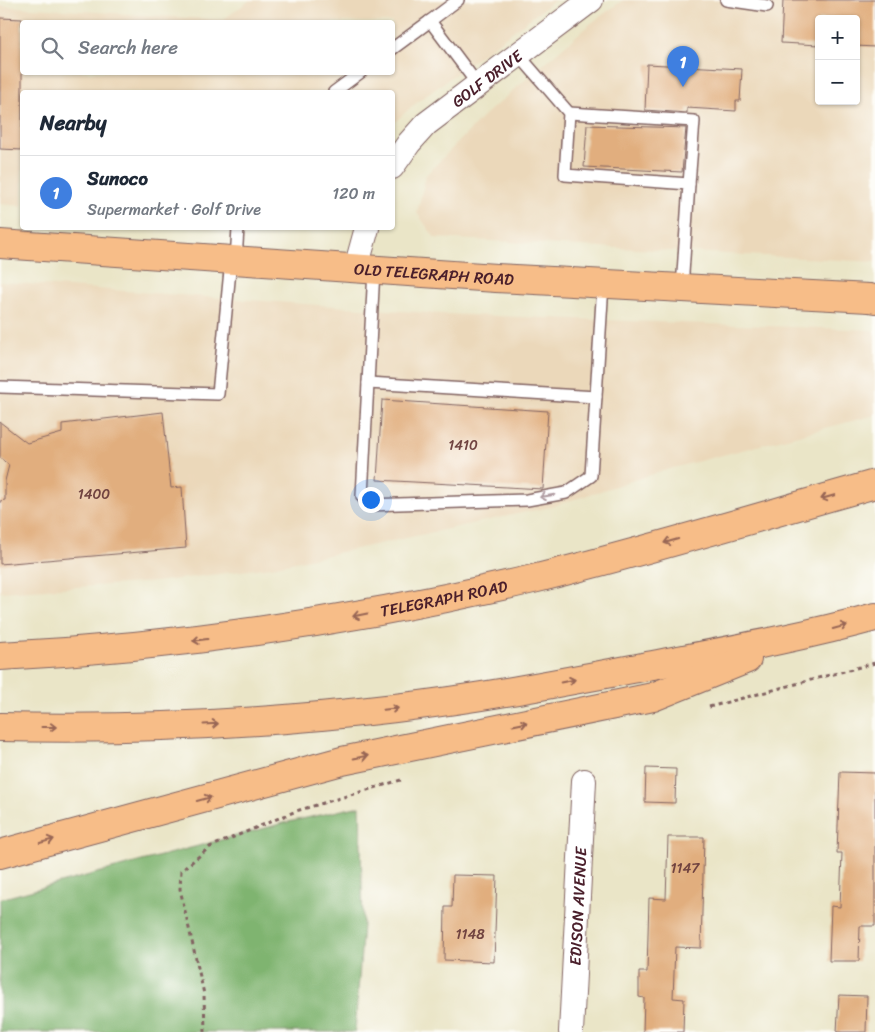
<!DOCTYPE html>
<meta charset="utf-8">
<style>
body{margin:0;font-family:Sriracha,sans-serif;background:#f6f6f7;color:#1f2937}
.controls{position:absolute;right:15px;top:15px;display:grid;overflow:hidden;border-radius:5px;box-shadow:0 1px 4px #0004}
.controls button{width:45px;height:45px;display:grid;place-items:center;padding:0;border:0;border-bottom:1px solid #e0e1e3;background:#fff;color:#1f2937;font:25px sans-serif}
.you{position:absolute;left:370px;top:499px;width:18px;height:18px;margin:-12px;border:4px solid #fff;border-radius:50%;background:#1a73e8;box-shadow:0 0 0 8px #1a73e833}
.badge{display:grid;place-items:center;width:32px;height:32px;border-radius:50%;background:#0f766e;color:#fff;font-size:16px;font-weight:700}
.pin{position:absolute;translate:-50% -41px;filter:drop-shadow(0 1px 2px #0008)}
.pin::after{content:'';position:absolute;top:26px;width:18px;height:15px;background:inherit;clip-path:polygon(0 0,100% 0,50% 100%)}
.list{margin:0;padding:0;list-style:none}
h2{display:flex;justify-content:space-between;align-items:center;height:65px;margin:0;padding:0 20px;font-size:21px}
h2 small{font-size:16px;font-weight:400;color:#747a83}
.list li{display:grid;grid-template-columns:32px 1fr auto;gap:15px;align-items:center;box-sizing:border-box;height:75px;padding:0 20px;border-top:1px solid #e0e1e3}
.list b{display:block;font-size:19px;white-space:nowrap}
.list p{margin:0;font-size:16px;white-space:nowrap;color:#747a83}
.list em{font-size:16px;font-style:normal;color:#747a83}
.icon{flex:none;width:28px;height:28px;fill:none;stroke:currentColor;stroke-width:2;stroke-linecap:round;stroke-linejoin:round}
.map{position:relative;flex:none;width:875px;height:1032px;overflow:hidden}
.search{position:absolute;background:#fff;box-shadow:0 1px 4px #0004;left:20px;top:20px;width:375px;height:55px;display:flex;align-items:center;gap:12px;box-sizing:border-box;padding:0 18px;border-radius:5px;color:#747a83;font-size:19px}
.panel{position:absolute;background:#fff;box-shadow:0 1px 4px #0004;left:20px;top:90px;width:375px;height:140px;border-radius:5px}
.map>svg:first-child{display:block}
.built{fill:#ebd8ba;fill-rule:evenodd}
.forest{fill:#7fb470;stroke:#646a4e}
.building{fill:#e1ae7e}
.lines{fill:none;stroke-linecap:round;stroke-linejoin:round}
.service-casing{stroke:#826462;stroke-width:14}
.minor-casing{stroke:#826462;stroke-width:26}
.primary-casing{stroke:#826462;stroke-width:30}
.trunk-casing{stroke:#826462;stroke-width:30}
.path{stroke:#826462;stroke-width:3;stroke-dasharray:4 4;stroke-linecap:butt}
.service{stroke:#fff;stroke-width:11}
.minor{stroke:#fff;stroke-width:24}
.primary{stroke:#f7bd88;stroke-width:28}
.trunk{stroke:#f7bd88;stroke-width:28}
.oneway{stroke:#ae9aa0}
.oneway2{stroke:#986655}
.labels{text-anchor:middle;stroke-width:4.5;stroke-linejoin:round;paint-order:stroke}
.number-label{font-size:14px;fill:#704340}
.street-label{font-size:16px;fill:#4a1f2b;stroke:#fdfcf7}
</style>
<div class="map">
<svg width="875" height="1032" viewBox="0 0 875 1032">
<rect width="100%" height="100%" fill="#fdfcf7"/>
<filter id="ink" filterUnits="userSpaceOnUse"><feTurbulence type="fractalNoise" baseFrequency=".02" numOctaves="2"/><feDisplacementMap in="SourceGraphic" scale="10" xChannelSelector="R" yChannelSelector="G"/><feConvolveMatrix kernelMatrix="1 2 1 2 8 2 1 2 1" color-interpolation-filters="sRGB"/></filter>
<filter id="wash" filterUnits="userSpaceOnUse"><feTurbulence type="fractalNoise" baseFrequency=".0096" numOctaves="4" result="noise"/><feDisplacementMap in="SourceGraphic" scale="20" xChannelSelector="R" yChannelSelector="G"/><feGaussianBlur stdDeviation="1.12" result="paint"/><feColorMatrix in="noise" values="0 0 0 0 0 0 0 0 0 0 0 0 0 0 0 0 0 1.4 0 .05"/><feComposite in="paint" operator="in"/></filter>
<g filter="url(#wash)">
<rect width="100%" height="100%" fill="#eae5c7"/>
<!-- built -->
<g class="built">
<path d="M 250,0 L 555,0 L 411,107 L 393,124 L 392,92 L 22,92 L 22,206 L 0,204 L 0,6 L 223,20 ZM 22,22 L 392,22 L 392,72 L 22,72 Z"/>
<path d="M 623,0 L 875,0 L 875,262 L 435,238 L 417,213 L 426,175 L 486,114 L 590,24 ZM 819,19 L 856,19 L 856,101 L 819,101 Z"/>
<path d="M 0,282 L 443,314 L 875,330 L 875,415 L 669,469 L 550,507 L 272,567 L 155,582 L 0,592 Z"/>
</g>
<!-- forest -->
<path class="forest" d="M 360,806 L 363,925 L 355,1032 L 0,1032 L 0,899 L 284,823 Z"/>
<g id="blocks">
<!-- building -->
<g class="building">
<path d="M 783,0 L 875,0 L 875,47 L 856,46 L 856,19 L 819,19 L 819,45 L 781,43 Z"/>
<path d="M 0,18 L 22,19 L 22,150 L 0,149 Z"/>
<path d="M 647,64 L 742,69 L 740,101 L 736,101 L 736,111 L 687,108 L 687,113 L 645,110 Z"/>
<path d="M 587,125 L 686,128 L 682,172 L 584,167 Z"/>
<path d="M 382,400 L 548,411 L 543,489 L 377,480 Z"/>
<path d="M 163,412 L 171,488 L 182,487 L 186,548 L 0,564 L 0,501 L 5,500 L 5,481 L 9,465 L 0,458 L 0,422 L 27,443 L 62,433 L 62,424 Z"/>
<path d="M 646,768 L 676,769 L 675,803 L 645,802 Z"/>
<path d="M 840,772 L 875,773 L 875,926 L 860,926 L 859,961 L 829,961 L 831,906 L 840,907 L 842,853 L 837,853 Z"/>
<path d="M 668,837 L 704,837 L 701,948 L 675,947 L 673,998 L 684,999 L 683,1032 L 643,1032 L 644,998 L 639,997 L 639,972 L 647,972 L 649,898 L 666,899 Z"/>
<path d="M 453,875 L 497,876 L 494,962 L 444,960 L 445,907 L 452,907 Z"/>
<path d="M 839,995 L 867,996 L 866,1032 L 837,1032 Z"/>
</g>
</g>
</g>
<g filter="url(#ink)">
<use href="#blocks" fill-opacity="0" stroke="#826462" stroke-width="1"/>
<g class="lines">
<defs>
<g id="service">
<path d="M 726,0 L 767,6"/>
<path d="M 430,21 L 458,0"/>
<path d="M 392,49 L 430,21 L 478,85"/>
<path d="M 518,54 L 569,113 L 565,175 L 689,184 L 682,288"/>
<path d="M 334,92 L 361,72"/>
<path d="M 569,113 L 694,121 L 689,184"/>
<path d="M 236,260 L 238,228"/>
<path d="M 374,270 L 362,496 L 368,505 L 527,500 L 566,493 L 591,476 L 603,284"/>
<path d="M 368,383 L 596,397"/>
<path d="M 0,387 L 218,394 L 231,260"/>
</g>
<g id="minor">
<path id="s1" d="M 392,167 L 409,143 L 426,124 L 591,0"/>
<path d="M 356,268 L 367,228"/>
<path id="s2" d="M 571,1032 L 584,781"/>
</g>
<g id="primary">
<path id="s3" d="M 0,244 L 496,278 L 869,298"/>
</g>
<g id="trunk">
<path d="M 869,298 L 875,299"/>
<path id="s4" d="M 0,656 C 180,647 357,620 533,579 C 648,551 761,516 875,484"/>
<path d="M 0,727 C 132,730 264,724 395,708 C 474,699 553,684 632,669 C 713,653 795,639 875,617"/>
<path d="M 0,854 L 342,761 L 653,697 L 747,659"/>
</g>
</defs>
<!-- service casing -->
<use href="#service" class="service-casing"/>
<!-- minor casing -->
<use href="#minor" class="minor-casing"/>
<!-- primary casing -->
<use href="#primary" class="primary-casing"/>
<!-- trunk casing -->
<use href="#trunk" class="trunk-casing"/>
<!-- path -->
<g class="path">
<path d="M 709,707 L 875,663"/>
<path d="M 205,1032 L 204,994 L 180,889 L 181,871 L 210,847 L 296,811 L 401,780"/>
</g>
<!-- service -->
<use href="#service" class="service"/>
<!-- minor -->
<use href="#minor" class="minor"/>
<!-- primary -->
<use href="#primary" class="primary"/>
<!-- trunk -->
<use href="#trunk" class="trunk"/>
</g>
<!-- one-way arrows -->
<defs><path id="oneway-shaft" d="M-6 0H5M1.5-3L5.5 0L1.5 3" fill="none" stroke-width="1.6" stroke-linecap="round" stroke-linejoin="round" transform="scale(1.25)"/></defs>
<use class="oneway" href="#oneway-shaft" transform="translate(547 496) rotate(170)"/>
<g class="oneway2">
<use href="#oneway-shaft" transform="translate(828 497) rotate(164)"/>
<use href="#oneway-shaft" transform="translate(671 541) rotate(164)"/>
<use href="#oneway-shaft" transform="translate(360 615) rotate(169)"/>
<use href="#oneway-shaft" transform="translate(840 627) rotate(-15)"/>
<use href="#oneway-shaft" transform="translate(200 640) rotate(173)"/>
<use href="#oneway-shaft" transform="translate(568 681) rotate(-11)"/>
<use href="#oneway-shaft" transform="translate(391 709) rotate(-6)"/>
<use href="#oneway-shaft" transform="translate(211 724) rotate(-3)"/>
<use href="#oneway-shaft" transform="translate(520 724) rotate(-12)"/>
<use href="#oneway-shaft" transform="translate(49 727)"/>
<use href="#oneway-shaft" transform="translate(361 757) rotate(-12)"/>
<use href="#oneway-shaft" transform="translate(204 799) rotate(-15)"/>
<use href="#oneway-shaft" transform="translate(47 841) rotate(-15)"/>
</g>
</g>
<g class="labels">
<!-- number labels -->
<g class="number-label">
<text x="463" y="450">1410</text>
<text x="94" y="499">1400</text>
<text x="685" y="873">1147</text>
<text x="470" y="939">1148</text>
</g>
<!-- street labels -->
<g class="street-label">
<text dy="6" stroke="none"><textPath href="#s1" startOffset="131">GOLF DRIVE</textPath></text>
<text dy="6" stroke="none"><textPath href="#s3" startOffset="435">OLD TELEGRAPH ROAD</textPath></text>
<text dy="6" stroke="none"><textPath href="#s4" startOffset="448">TELEGRAPH ROAD</textPath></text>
<text dy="6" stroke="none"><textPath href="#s2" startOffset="126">EDISON AVENUE</textPath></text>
</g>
</g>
</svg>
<div class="controls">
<button>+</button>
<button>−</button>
</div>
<div class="you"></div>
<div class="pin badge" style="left:683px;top:87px;background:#3f7fe0">1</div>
<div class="search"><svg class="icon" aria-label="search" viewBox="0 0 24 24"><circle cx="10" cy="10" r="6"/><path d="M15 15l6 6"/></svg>Search here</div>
<section class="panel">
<h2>Nearby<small></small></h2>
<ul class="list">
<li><span class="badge" style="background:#3f7fe0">1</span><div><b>Sunoco</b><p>Supermarket · Golf Drive</p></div><em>120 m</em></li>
</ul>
</section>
</div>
